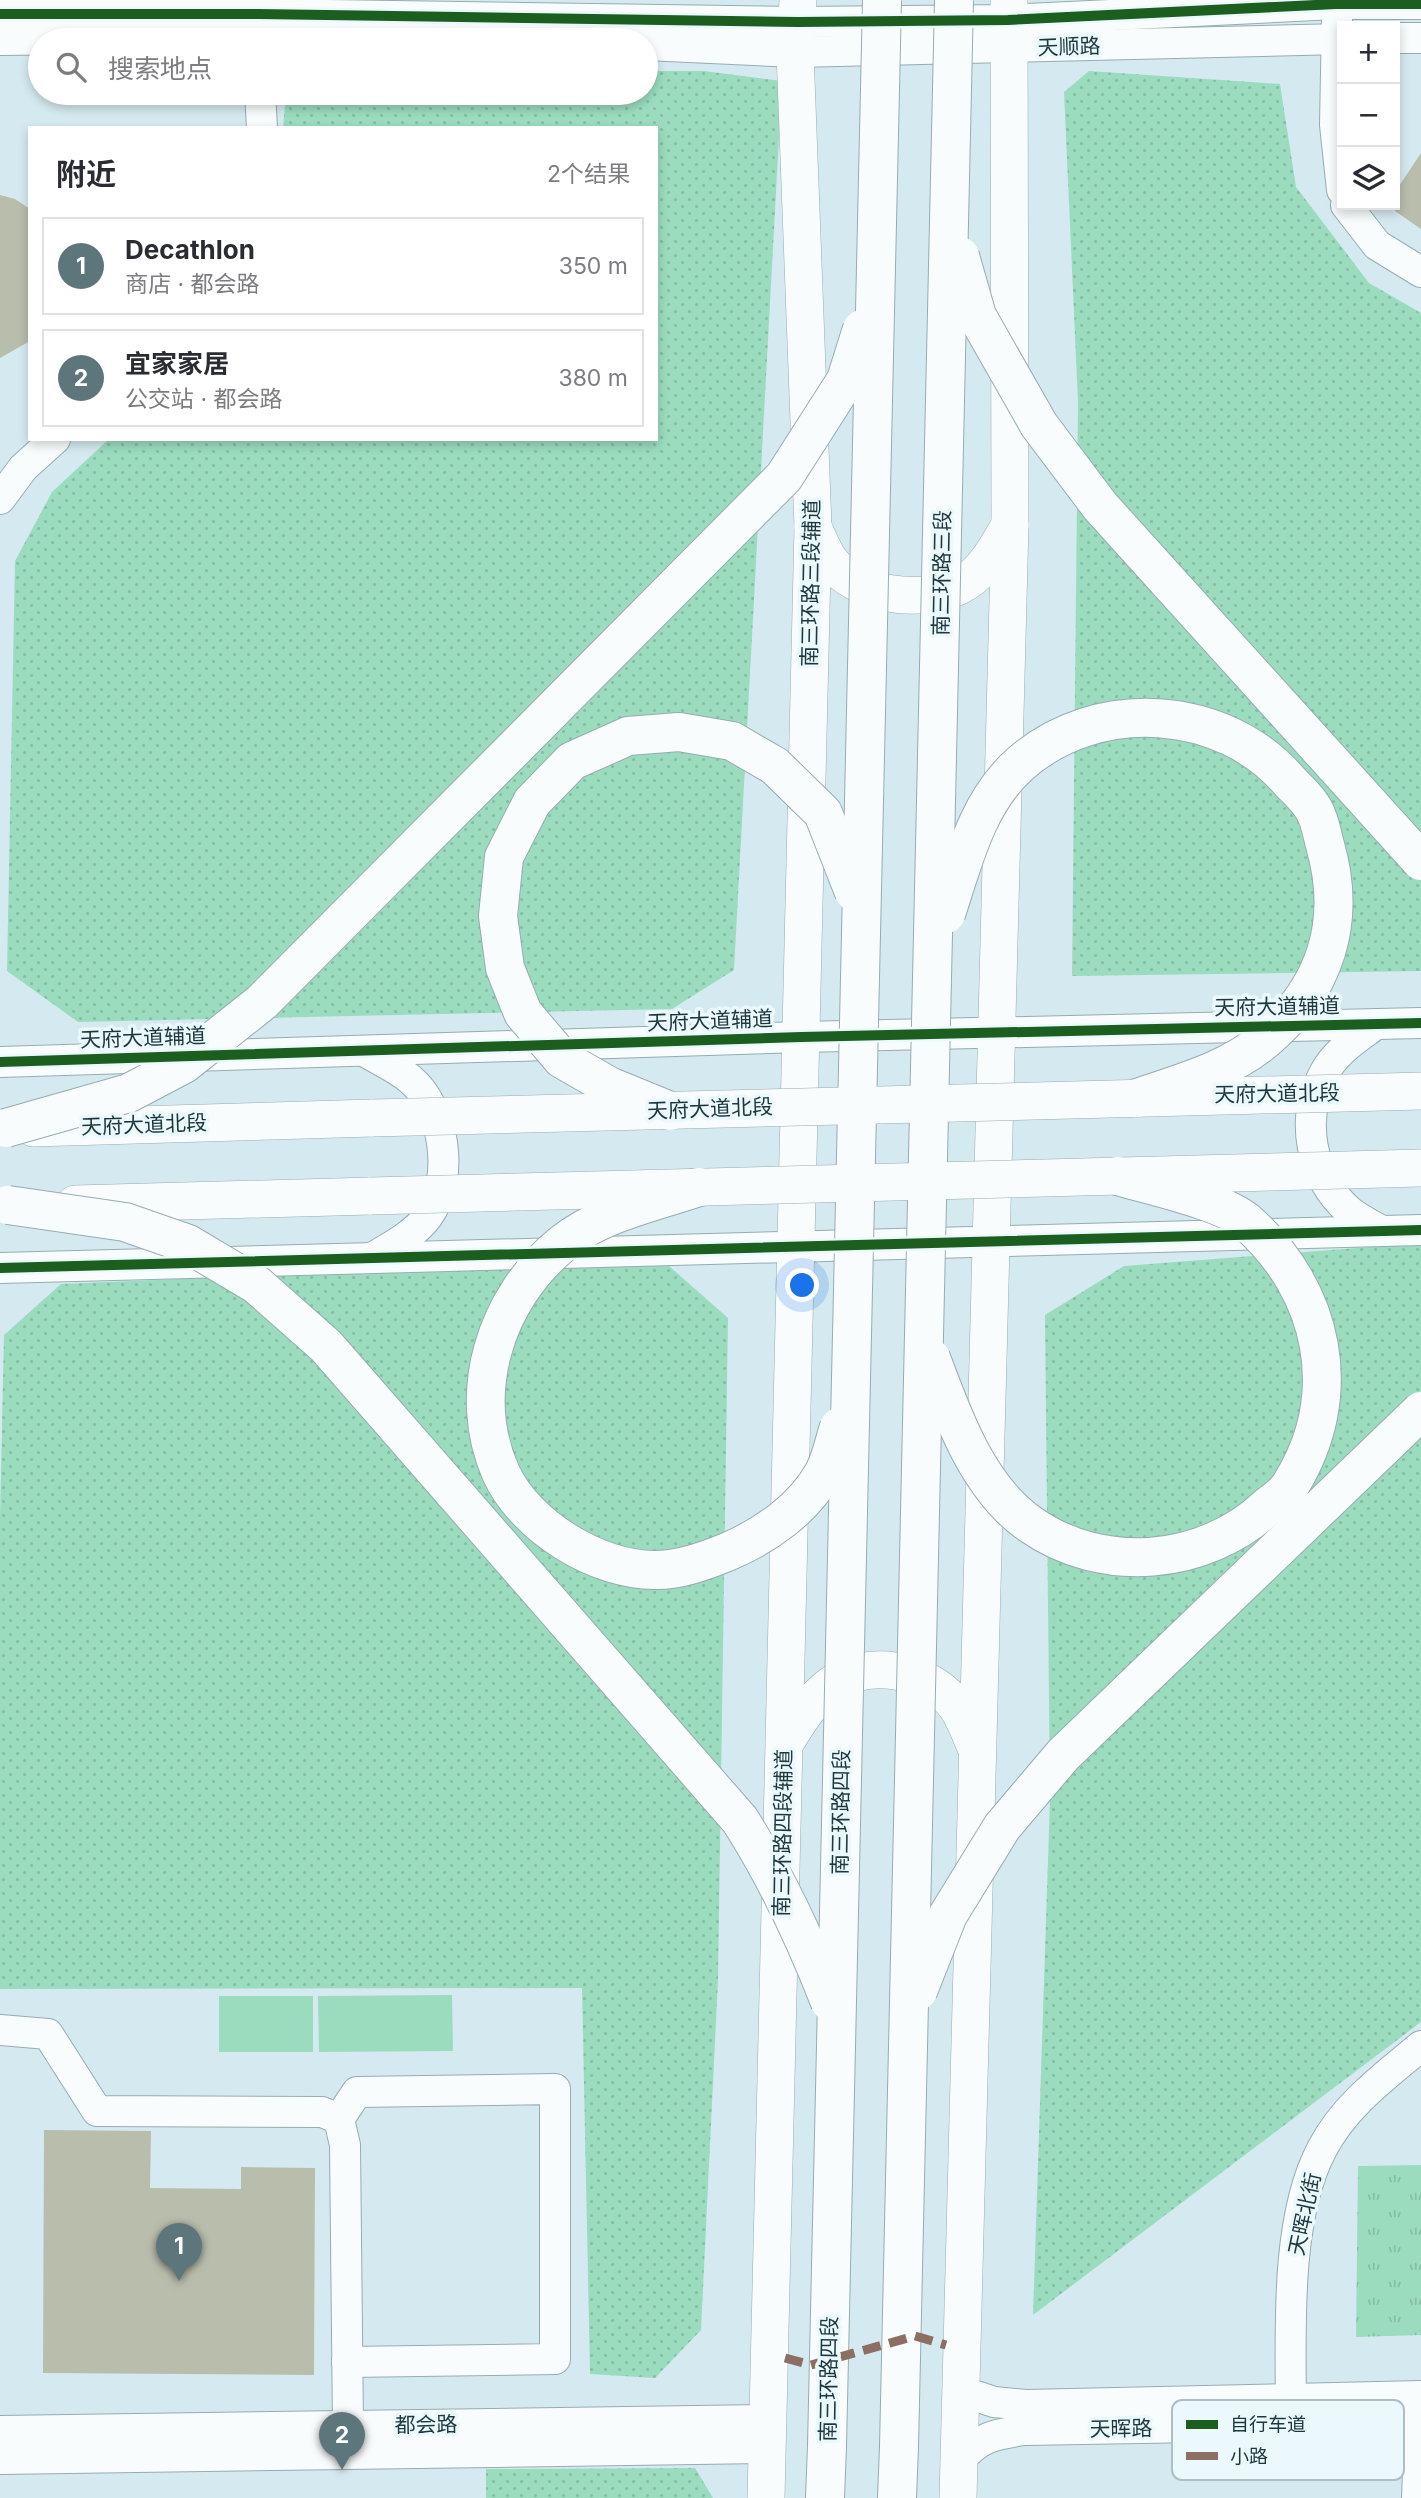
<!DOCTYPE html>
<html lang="zh">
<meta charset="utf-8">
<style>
body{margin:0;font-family:Inter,"Noto Sans SC",sans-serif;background:#f2f2f3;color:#2b2b33}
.controls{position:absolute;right:21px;top:21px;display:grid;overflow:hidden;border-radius:0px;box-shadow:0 4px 10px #0003}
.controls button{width:63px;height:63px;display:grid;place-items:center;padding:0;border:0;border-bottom:2px solid #e1e1e2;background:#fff;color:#2b2b33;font:35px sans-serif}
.you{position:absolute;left:803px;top:1286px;width:24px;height:24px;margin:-18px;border:5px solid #fff;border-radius:50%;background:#1a73e8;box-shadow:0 0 0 10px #1a73e833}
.badge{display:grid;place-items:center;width:46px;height:46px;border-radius:50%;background:#5d767c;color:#fff;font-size:23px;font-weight:700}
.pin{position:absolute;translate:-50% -58px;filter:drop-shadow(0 2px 4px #0008)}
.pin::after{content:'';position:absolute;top:37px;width:24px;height:21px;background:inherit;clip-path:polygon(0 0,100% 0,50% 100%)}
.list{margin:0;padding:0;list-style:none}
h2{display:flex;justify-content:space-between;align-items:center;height:91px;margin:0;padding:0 28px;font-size:30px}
h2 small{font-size:23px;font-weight:400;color:#7c7c81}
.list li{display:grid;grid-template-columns:46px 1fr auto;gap:21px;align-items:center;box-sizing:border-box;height:98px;margin:0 14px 14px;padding:0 14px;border:2px solid #e1e1e2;border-radius:0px}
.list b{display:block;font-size:26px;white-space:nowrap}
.list p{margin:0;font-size:23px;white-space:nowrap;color:#7c7c81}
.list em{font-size:23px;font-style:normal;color:#7c7c81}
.icon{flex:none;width:38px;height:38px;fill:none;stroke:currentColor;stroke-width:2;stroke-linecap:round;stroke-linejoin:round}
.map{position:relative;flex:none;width:1421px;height:2498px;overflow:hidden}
.search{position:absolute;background:#fff;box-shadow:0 4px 10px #0003;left:28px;top:28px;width:630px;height:77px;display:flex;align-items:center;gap:18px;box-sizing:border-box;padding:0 24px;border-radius:38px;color:#7c7c81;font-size:26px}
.panel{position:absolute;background:#fff;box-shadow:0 4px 10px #0003;left:28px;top:126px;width:630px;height:315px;border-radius:0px}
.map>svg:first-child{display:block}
.grass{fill:url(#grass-tufts)}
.park{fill:url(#park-dots)}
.pitch{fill:#9bdcbf}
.building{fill:#b8bdac}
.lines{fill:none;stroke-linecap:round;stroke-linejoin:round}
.minor-casing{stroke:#96acb2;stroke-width:32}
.major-casing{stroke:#96acb2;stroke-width:38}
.highway-casing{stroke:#96acb2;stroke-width:40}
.minor{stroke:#f9fcfd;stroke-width:30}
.major{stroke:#f9fcfd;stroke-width:37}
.highway{stroke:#f9fcfd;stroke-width:38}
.major-bridge-casing{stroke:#96acb2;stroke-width:38;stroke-linecap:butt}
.highway-bridge-casing{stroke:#96acb2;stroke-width:40;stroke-linecap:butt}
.major-bridge{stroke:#f9fcfd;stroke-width:37}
.highway-bridge{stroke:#f9fcfd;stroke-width:38}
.quiet{stroke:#8d6e63;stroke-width:9;stroke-dasharray:18 9;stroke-linecap:butt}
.cycleway-casing{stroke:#ecf9fc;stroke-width:15}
.cycleway{stroke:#1b5e20;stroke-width:10}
.labels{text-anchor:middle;stroke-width:7;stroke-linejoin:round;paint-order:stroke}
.street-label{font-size:21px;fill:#1c373e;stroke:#ecf9fc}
.key{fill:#ecf9fc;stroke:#aebfc3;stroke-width:2}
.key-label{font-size:19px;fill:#1c373e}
</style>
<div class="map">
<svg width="1421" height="2498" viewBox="0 0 1421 2498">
<defs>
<pattern id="grass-tufts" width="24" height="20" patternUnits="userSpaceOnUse" patternTransform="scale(1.75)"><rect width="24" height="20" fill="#9bdcbf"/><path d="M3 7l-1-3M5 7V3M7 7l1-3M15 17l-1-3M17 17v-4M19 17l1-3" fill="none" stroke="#85bda5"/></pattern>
<pattern id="park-dots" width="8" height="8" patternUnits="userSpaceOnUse" patternTransform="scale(1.75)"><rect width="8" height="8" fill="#9bdcbf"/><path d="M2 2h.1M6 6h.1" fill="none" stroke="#85bda5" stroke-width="1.8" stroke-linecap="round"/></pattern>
</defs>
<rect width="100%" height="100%" fill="#d5eaf0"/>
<!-- grass -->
<path class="grass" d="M 1421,2165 L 1421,2335 L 1356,2337 L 1358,2166 Z"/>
<!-- park -->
<g class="park">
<path d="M 646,71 L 704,71 L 782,81 L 734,970 L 672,1009 L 78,1022 L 7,971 L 15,561 L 52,492 L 109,439 L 656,439 L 656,128 L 283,128 L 285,106 L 300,93 L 646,93 Z"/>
<path d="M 1089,71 L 1280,84 L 1296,187 L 1369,283 L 1421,313 L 1421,971 L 1072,976 L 1078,402 L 1064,92 Z"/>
<path d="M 1421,1243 L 1421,2022 L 1033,2315 L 1050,1799 L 1045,1315 L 1124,1266 Z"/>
<path d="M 669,1266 L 728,1318 L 718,1980 L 701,2330 L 655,2378 L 590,2374 L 582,1988 L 0,1989 L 0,1517 L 4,1335 L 61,1284 L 436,1268 Z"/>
<path d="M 695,2468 L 713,2498 L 486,2498 L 486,2469 Z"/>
</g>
<!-- pitch -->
<g class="pitch">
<path d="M 452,1995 L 453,2051 L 319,2052 L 318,1996 Z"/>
<rect x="219" y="1996" width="94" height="56"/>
</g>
<!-- building -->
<g class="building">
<path d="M 1421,153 L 1421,229 L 1395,211 L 1395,192 Z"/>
<path d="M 0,195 L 15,199 L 30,209 L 30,341 L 0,358 Z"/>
<path d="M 44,2130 L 151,2131 L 150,2188 L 241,2189 L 241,2167 L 315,2168 L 314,2375 L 43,2373 Z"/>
</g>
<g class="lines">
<defs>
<g id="minor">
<path d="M 0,14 L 259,14 L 798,22 L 1008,20 L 1336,4 L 1421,4"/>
<path d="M 1337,19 L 1335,125 L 1342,190"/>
<path d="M 1395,38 L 1421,38"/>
<path d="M 0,40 L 258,37 L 415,40"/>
<path d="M 646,45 L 795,52 L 1342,39"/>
<path d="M 260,93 L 262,128"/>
<path d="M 1346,205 L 1377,245 L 1421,272"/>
<path d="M 0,499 L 23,468 L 55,439"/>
<path d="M 1376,1024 C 1358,1038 1336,1051 1325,1072 C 1299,1118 1310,1176 1349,1211 C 1359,1219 1371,1225 1382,1231"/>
<path d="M 364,1051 C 379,1060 397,1068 410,1079 C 445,1108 455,1179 428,1216 C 414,1235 392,1246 372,1258"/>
<path d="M 0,1062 L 801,1037 L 1421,1023"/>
<path d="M 0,1268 L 1421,1230"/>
<path d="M 0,2030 L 48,2034 L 97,2111 L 322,2112 L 339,2119 L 345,2145 L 348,2426"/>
<path d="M 339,2119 L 357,2092 L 555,2089 L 555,2359 L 347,2362"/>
<path d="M 961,2391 L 994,2402 L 1026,2405 L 1421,2396"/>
<path d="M 1291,2417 C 1291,2337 1284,2220 1322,2149 C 1344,2106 1385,2076 1421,2046"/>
<path d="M 0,2431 L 769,2420"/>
<path d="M 0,2459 L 767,2448"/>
<path d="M 959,2462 C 977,2437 996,2434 1025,2430 L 1421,2423"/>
<path d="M 1417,2498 L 1420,2423"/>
</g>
<g id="major">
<path d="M 813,527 C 818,538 823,551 830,561 C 858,596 918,604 959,586 C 983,575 997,547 1010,525"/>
<path d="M 33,1128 L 373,1118"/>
<path d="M 75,1204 L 371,1196"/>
<path d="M 785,1743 C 798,1722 811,1700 831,1685 C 868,1658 925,1669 953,1702 C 963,1713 969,1732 975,1745"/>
<path d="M 766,2498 L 813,527 L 795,52 L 798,0"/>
<path d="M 958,2498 L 1010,525 L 1009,0"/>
</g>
<g id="highway">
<path d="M 825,2498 L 827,2446"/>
<path d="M 897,2498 L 899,2447"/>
</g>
</defs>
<!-- minor casing -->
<use href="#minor" class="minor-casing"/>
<!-- major casing -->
<use href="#major" class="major-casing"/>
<!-- highway casing -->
<use href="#highway" class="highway-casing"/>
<!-- minor -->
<use href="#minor" class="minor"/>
<!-- major -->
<use href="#major" class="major"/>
<!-- highway -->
<use href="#highway" class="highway"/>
<defs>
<g id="major-bridge">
<path d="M 373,1118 L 1421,1091"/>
<path d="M 371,1196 L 1421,1168"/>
</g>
<g id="highway-bridge">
<path d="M 960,256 L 977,316 L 1039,425 L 1100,506 L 1421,861"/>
<path d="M 946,914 C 963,862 977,802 1020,764 C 1097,696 1224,704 1290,782 C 1298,790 1309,800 1314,810 C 1320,820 1322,834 1325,845 C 1347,921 1326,988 1266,1039 C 1230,1070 1181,1083 1137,1098"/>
<path d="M 670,1111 L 609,1086 L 562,1059 L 523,1013 L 505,968 L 498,916 L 504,857 L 532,802 L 572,761 L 628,736 L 679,732 L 732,741 L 775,766 L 823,813 L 854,892"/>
<path d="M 6,1128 L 129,1093 L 184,1064 L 262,1002 L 784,477 L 846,380 L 862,329"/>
<path d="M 699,1187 C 654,1202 600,1213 562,1244 C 496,1298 465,1392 501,1473 C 525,1526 598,1571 656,1570 C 680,1570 705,1561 727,1552 C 765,1536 804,1509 824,1472 C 831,1459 834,1442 839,1427"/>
<path d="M 8,1205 L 125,1222 L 188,1244 L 257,1285 L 326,1346 L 740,1820 C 777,1878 805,1938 830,2002"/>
<path d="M 931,1358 C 952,1415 978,1488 1030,1524 C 1102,1575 1205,1566 1268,1506 C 1276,1500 1286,1493 1291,1484 C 1346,1395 1325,1291 1247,1222 C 1223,1201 1151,1186 1118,1176"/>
<path d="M 918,1991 L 948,1915 L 1002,1827 L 1063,1755 L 1421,1411"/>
<path d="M 827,2446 L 882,0"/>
<path d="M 899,2447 L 954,0"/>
</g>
</defs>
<!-- major-bridge casing -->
<use href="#major-bridge" class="major-bridge-casing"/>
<!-- highway-bridge casing -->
<use href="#highway-bridge" class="highway-bridge-casing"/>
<!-- major-bridge -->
<use href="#major-bridge" class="major-bridge"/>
<!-- highway-bridge -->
<use href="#highway-bridge" class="highway-bridge"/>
<!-- quiet -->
<path class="quiet" d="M 785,2358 L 811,2365 L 915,2336 L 946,2345"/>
<defs>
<g id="cycleway">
<path d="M 0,14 L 259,14 L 798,22 L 1008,20 L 1336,4 L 1421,4"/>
<path d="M 0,1062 L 801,1037 L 1421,1023"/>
<path d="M 0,1268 L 1421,1230"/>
</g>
</defs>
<!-- cycleway casing -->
<use href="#cycleway" class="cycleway-casing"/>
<!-- cycleway -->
<use href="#cycleway" class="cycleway"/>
</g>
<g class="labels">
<!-- street labels -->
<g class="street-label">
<text transform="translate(1069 47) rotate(-2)" y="7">天顺路</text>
<text transform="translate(942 573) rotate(-89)" y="7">南三环路三段</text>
<text transform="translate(811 583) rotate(-89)" y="7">南三环路三段辅道</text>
<text transform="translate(1277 1007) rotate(-1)" y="7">天府大道辅道</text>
<text transform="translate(710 1021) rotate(-2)" y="7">天府大道辅道</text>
<text transform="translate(143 1038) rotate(-2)" y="7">天府大道辅道</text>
<text transform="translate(1277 1094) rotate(-1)" y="7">天府大道北段</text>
<text transform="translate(710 1109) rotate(-2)" y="7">天府大道北段</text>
<text transform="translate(144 1125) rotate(-2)" y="7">天府大道北段</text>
<text transform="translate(841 1812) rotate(-89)" y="7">南三环路四段</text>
<text transform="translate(783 1833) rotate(-89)" y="7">南三环路四段辅道</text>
<text transform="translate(1305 2214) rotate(-78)" y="7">天晖北街</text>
<text transform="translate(829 2379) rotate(-89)" y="7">南三环路四段</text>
<text transform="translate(426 2425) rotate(-1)" y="7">都会路</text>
<text transform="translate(1121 2429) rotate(-1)" y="7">天晖路</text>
</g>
</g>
<!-- legend -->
<rect x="1172" y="2400" width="232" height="80" rx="10" class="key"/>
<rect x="1186" y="2420" width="32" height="9" fill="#1b5e20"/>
<rect x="1186" y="2452" width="32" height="8" fill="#8d6e63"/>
<g class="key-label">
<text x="1230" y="2431">自行车道</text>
<text x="1230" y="2463">小路</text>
</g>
</svg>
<div class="controls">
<button>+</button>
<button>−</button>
<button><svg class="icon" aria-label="layers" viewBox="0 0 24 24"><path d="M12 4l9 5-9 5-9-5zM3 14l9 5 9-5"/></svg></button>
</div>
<div class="you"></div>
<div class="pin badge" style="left:179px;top:2281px">1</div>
<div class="pin badge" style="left:342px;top:2470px">2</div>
<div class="search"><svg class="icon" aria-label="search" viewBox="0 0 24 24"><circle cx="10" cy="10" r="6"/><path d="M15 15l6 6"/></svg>搜索地点</div>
<section class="panel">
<h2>附近<small>2个结果</small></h2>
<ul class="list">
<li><span class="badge">1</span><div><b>Decathlon</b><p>商店 · 都会路</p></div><em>350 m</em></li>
<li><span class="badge">2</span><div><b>宜家家居</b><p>公交站 · 都会路</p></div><em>380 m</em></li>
</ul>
</section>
</div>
